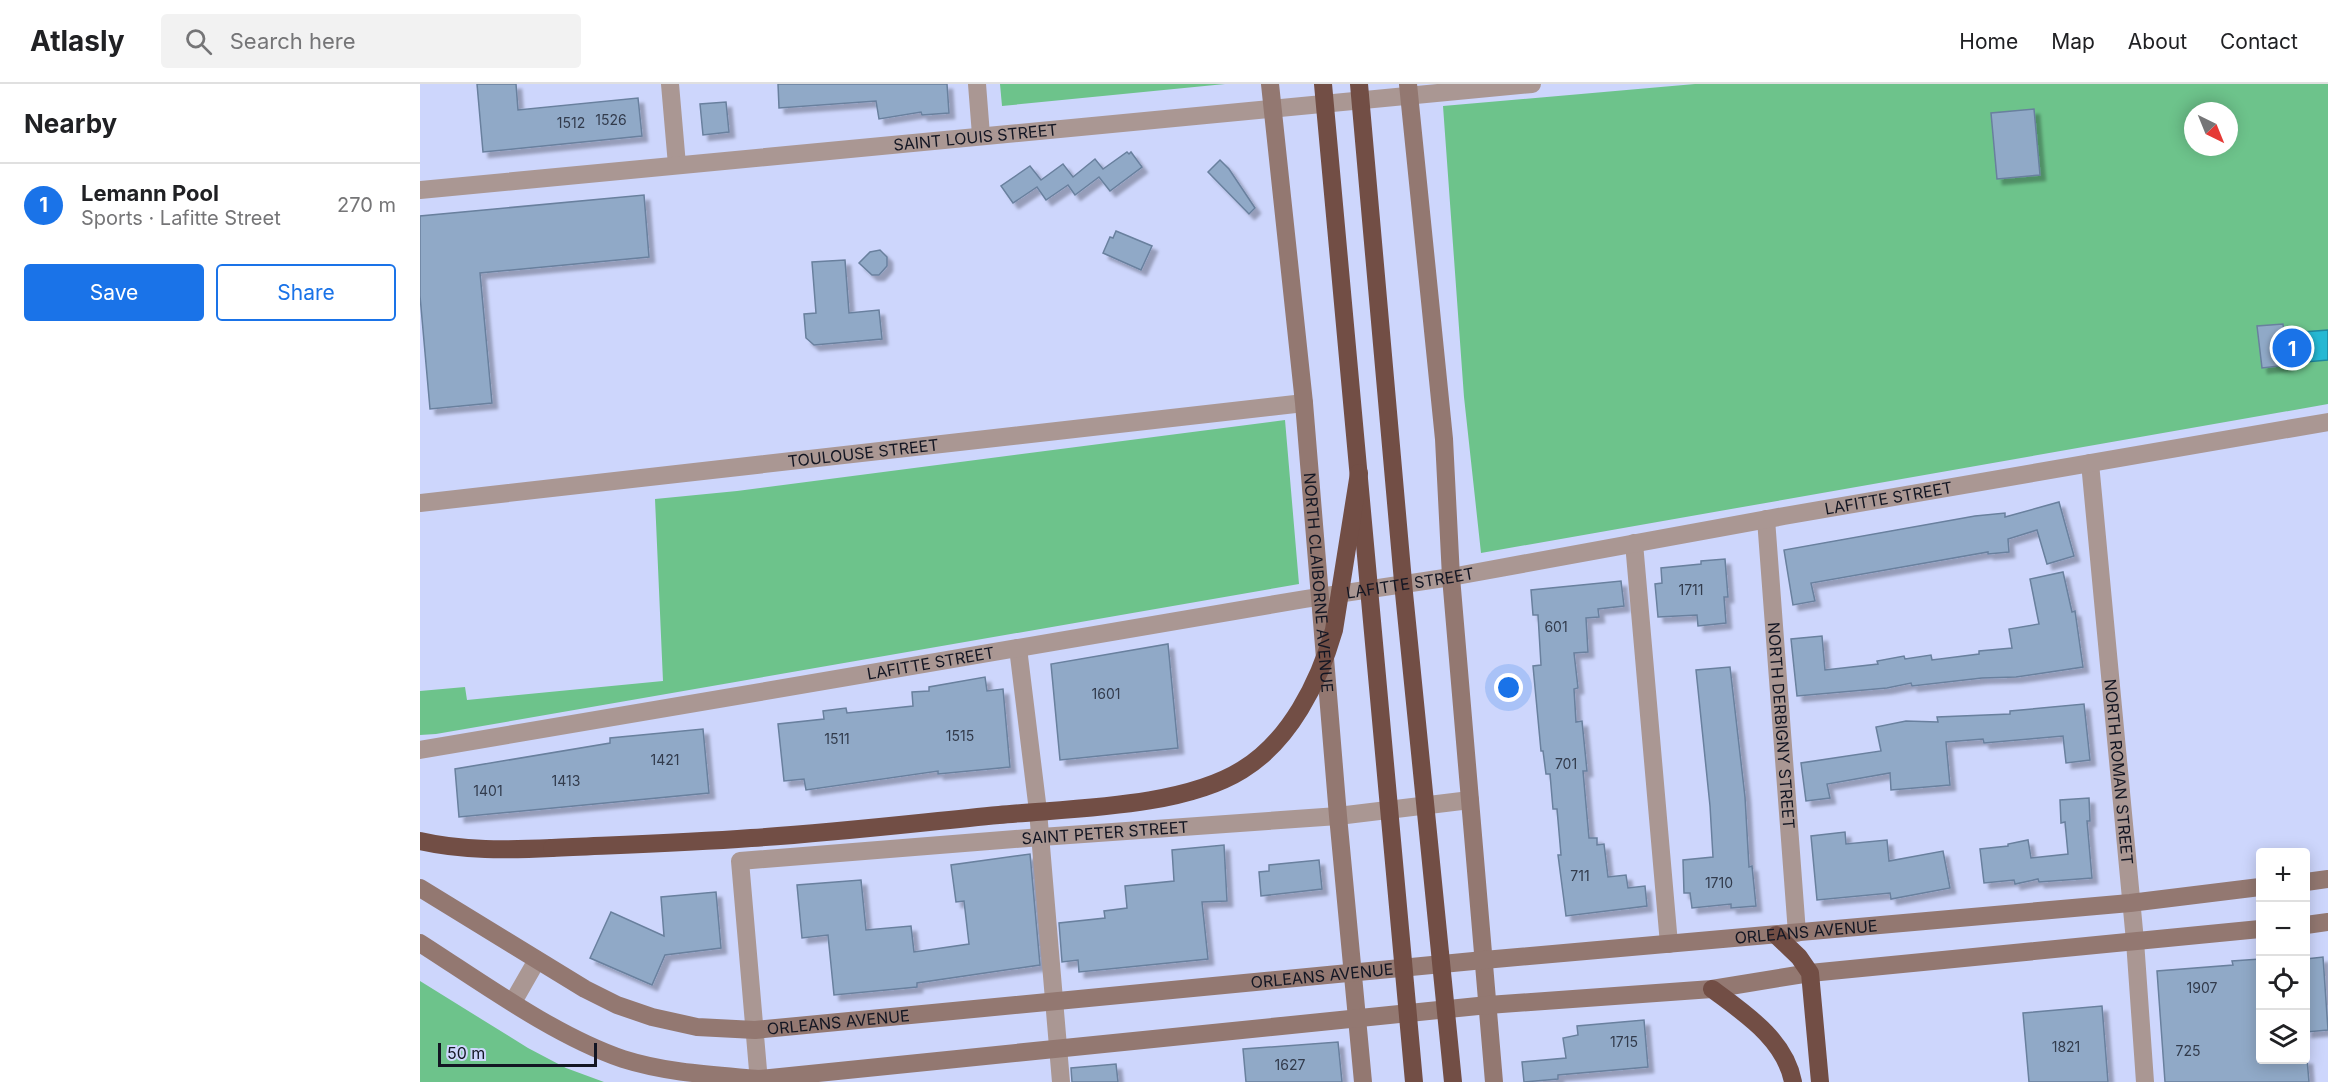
<!DOCTYPE html>
<meta charset="utf-8">
<style>
body{margin:0;font-family:Inter,sans-serif;background:#f2f2f2;color:#202124}
.controls{position:absolute;right:18px;bottom:18px;display:grid;overflow:hidden;border-radius:6px;box-shadow:0 3px 15px #0003}
.controls button{width:54px;height:54px;display:grid;place-items:center;padding:0;border:0;border-bottom:2px solid #e0e0e0;background:#fff;color:#202124;font:30px sans-serif}
.compass{position:absolute;left:1764px;top:18px;width:54px;height:54px;border-radius:50%;background:#fff;box-shadow:0 3px 15px #0003;rotate:137deg}
.scale{position:absolute;left:18px;bottom:15px;width:159px;box-sizing:border-box;padding-left:6px;border:3px solid #131623;border-top:0;font-size:16px;line-height:21px;white-space:nowrap;color:#131623;-webkit-text-stroke:4px #cdd6fc;paint-order:stroke}
.you{position:absolute;left:1089px;top:604px;width:21px;height:21px;margin:-15px;border:4px solid #fff;border-radius:50%;background:#1a73e8;box-shadow:0 0 0 9px #1a73e833}
.badge{display:grid;place-items:center;width:39px;height:39px;border-radius:50%;background:#1a73e8;color:#fff;font-size:20px;font-weight:700}
.pin{position:absolute;translate:-50% -50%;border:3px solid #fff;box-shadow:0 2px 6px #0006}
.list{margin:0;padding:0;list-style:none}
h2{display:flex;justify-content:space-between;align-items:center;height:78px;margin:0;padding:0 24px;font-size:26px}
h2 small{font-size:20px;font-weight:400;color:#757577}
.list li{display:grid;grid-template-columns:39px 1fr auto;gap:18px;align-items:center;box-sizing:border-box;height:84px;padding:0 24px;border-top:2px solid #e0e0e0}
.list b{display:block;font-size:22px;white-space:nowrap}
.list p{margin:0;font-size:20px;white-space:nowrap;color:#757577}
.list em{font-size:20px;font-style:normal;color:#757577}
.actions{display:flex;gap:12px;padding:18px 24px}
.actions a{flex:1;padding:14px 0;border:2px solid #1a73e8;border-radius:6px;text-align:center;font-size:21px;color:#1a73e8}
.actions .main{background:#1a73e8;color:#fff}
.icon{flex:none;width:33px;height:33px;fill:none;stroke:currentColor;stroke-width:2;stroke-linecap:round;stroke-linejoin:round}
.map{position:relative;flex:none;width:1908px;height:998px;overflow:hidden}
header{display:flex;align-items:center;gap:36px;box-sizing:border-box;height:84px;padding:0 30px;background:#fff;border-bottom:2px solid #e0e0e0}
header strong{font-size:28px}
nav{display:flex;gap:33px;margin-inline-start:auto;font-size:21px}
.search{width:420px;height:54px;background:#f2f2f2;display:flex;align-items:center;gap:15px;box-sizing:border-box;padding:0 21px;border-radius:6px;color:#757577;font-size:22px}
main{display:flex}
aside{flex:1;background:#fff}
.map>svg:first-child{display:block}
.green{fill:#6dc38b;fill-rule:evenodd}
.water{fill:#26b8d3;stroke:#20879e;stroke-width:1.5}
.building{fill:#90a9c7;stroke:#69809e;stroke-width:1.5;filter:url(#shadow)}
.lines{fill:none;stroke-linecap:round;stroke-linejoin:round}
.street{stroke:#aa9793;stroke-width:18}
.secondary{stroke:#937871;stroke-width:18}
.highway{stroke:#724e45;stroke-width:18}
.highway-bridge{stroke:#724e45;stroke-width:18}
.labels{text-anchor:middle;stroke-width:4.5;stroke-linejoin:round;paint-order:stroke}
.number-label{font-size:14px;fill:#323b4c}
.street-label{font-size:16px;fill:#131623;stroke:#cdd6fc}
</style>
<header>
<strong>Atlasly</strong>
<div class="search"><svg class="icon" aria-label="search" viewBox="0 0 24 24"><circle cx="10" cy="10" r="6"/><path d="M15 15l6 6"/></svg>Search here</div>
<nav><a>Home</a><a>Map</a><a>About</a><a>Contact</a></nav>
</header>
<main>
<aside>
<h2>Nearby<small></small></h2>
<ul class="list">
<li><span class="badge">1</span><div><b>Lemann Pool</b><p>Sports · Lafitte Street</p></div><em>270 m</em></li>
</ul>
<div class="actions"><a class="main">Save</a><a>Share</a></div>
</aside>
<div class="map">
<svg width="1908" height="998" viewBox="0 0 1908 998">
<defs>
<filter id="shadow"><feDropShadow dx="5.5" dy="5.5" stdDeviation="1.5" flood-color="#0004"/></filter>
</defs>
<rect width="100%" height="100%" fill="#cdd6fc"/>
<!-- green -->
<g class="green">
<path d="M 580,0 L 805,0 L 582,22 Z"/>
<path d="M 1275,0 L 1908,0 L 1908,320 L 1061,469 L 1044,313 L 1023,22 ZM 1773,27 L 1809,27 L 1809,63 L 1773,63 Z"/>
<path d="M 865,336 L 879,500 L 16,650 L 0,651 L 0,607 L 45,603 L 47,616 L 243,597 L 235,415 L 317,407 Z"/>
<path d="M 0,897 L 108,964 L 146,984 L 184,998 L 0,998 Z"/>
</g>
<!-- water -->
<path class="water" d="M 1908,246 L 1908,276 L 1886,278 L 1883,248 Z"/>
<!-- building -->
<g class="building">
<path d="M 57,0 L 96,0 L 98,26 L 218,14 L 222,52 L 63,68 Z"/>
<path d="M 358,0 L 527,0 L 529,29 L 502,31 L 501,28 L 459,35 L 456,17 L 359,24 Z"/>
<path d="M 306,18 L 309,48 L 283,51 L 280,20 Z"/>
<path d="M 1614,25 L 1620,91 L 1577,95 L 1571,29 Z"/>
<path d="M 707,68 L 709,70 L 711,68 L 722,83 L 690,107 L 679,93 L 655,111 L 648,101 L 626,116 L 617,103 L 593,119 L 581,102 L 610,82 L 621,96 L 643,80 L 653,93 L 675,75 L 683,85 Z"/>
<path d="M 800,76 L 809,85 L 835,124 L 829,130 L 788,88 Z"/>
<path d="M 224,111 L 229,173 L 60,189 L 72,319 L 10,325 L 0,212 L 0,132 Z"/>
<path d="M 696,147 L 732,162 L 721,186 L 683,169 L 690,153 L 693,154 Z"/>
<path d="M 460,166 L 467,173 L 467,182 L 459,191 L 452,191 L 439,179 L 450,168 Z"/>
<path d="M 425,176 L 429,229 L 459,226 L 462,255 L 394,261 L 386,254 L 384,230 L 396,229 L 392,178 Z"/>
<path d="M 1863,240 L 1867,281 L 1842,284 L 1837,242 Z"/>
<path d="M 1639,418 L 1654,472 L 1627,480 L 1617,446 L 1588,455 L 1589,468 L 1568,470 L 1568,468 L 1391,499 L 1395,517 L 1373,521 L 1364,466 L 1555,432 L 1585,429 L 1585,433 Z"/>
<path d="M 1305,475 L 1308,513 L 1304,513 L 1306,539 L 1278,542 L 1277,531 L 1238,533 L 1235,500 L 1242,499 L 1241,484 L 1281,480 L 1281,477 Z"/>
<path d="M 1643,488 L 1652,528 L 1655,527 L 1663,583 L 1596,593 L 1562,594 L 1492,602 L 1491,599 L 1467,604 L 1377,612 L 1371,555 L 1402,552 L 1405,586 L 1458,580 L 1457,577 L 1484,572 L 1485,575 L 1511,571 L 1512,576 L 1559,570 L 1559,567 L 1592,564 L 1589,545 L 1619,540 L 1610,495 Z"/>
<path d="M 1201,497 L 1204,522 L 1178,525 L 1179,533 L 1166,534 L 1168,568 L 1154,569 L 1158,604 L 1154,605 L 1156,638 L 1162,637 L 1167,687 L 1163,687 L 1169,754 L 1177,754 L 1177,761 L 1184,760 L 1188,793 L 1206,791 L 1208,804 L 1225,802 L 1227,822 L 1146,832 L 1138,771 L 1141,771 L 1137,725 L 1133,725 L 1130,690 L 1126,690 L 1123,667 L 1121,667 L 1113,582 L 1121,581 L 1118,531 L 1113,531 L 1111,506 Z"/>
<path d="M 748,560 L 758,664 L 640,676 L 631,580 Z"/>
<path d="M 1310,583 L 1325,713 L 1329,783 L 1332,782 L 1336,822 L 1311,824 L 1311,820 L 1272,824 L 1270,809 L 1264,809 L 1263,776 L 1293,773 L 1290,722 L 1276,586 Z"/>
<path d="M 565,593 L 567,607 L 583,605 L 590,683 L 518,690 L 518,687 L 386,706 L 384,695 L 364,697 L 358,640 L 404,635 L 403,627 L 426,624 L 427,629 L 493,622 L 492,608 L 509,607 L 509,603 Z"/>
<path d="M 1664,620 L 1670,676 L 1646,679 L 1643,652 L 1564,659 L 1563,655 L 1526,658 L 1530,701 L 1471,706 L 1470,689 L 1407,700 L 1410,714 L 1386,717 L 1381,679 L 1461,667 L 1456,643 L 1486,637 L 1518,638 L 1517,633 L 1590,630 L 1590,627 Z"/>
<path d="M 283,645 L 289,709 L 39,733 L 35,685 L 190,659 L 190,654 Z"/>
<path d="M 1669,714 L 1670,737 L 1667,737 L 1672,794 L 1619,798 L 1618,795 L 1595,800 L 1594,796 L 1564,799 L 1560,765 L 1588,762 L 1588,760 L 1608,756 L 1611,774 L 1648,770 L 1645,738 L 1641,739 L 1640,716 Z"/>
<path d="M 1425,748 L 1426,760 L 1467,756 L 1469,777 L 1523,767 L 1530,804 L 1471,815 L 1470,809 L 1397,816 L 1391,752 Z"/>
<path d="M 804,761 L 807,817 L 782,818 L 788,875 L 659,888 L 658,876 L 642,878 L 639,839 L 685,834 L 684,827 L 707,824 L 705,802 L 754,797 L 752,766 Z"/>
<path d="M 610,770 L 620,881 L 497,899 L 497,903 L 414,911 L 408,851 L 382,854 L 377,801 L 441,796 L 446,846 L 491,842 L 494,868 L 549,860 L 544,817 L 536,818 L 531,781 Z"/>
<path d="M 899,776 L 902,805 L 841,812 L 839,788 L 849,787 L 849,781 Z"/>
<path d="M 296,808 L 301,864 L 245,871 L 232,901 L 170,874 L 191,828 L 244,852 L 241,813 Z"/>
<path d="M 1903,873 L 1908,946 L 1886,948 L 1886,875 Z"/>
<path d="M 1840,875 L 1840,975 L 1887,975 L 1889,998 L 1745,998 L 1737,887 L 1813,881 L 1812,877 Z"/>
<path d="M 1682,922 L 1688,998 L 1609,998 L 1603,929 Z"/>
<path d="M 1224,936 L 1228,983 L 1138,991 L 1138,995 L 1104,998 L 1102,978 L 1146,974 L 1143,954 L 1158,951 L 1157,942 Z"/>
<path d="M 918,958 L 922,998 L 826,998 L 823,965 Z"/>
<path d="M 696,980 L 698,998 L 652,998 L 651,984 Z"/>
</g>
<g class="lines">
<!-- street -->
<g class="street">
<path d="M 250,0 L 257,81"/>
<path d="M 557,0 L 561,51"/>
<path id="s1" d="M 0,106 L 1112,0"/>
<path id="s2" d="M 1670,379 L 1715,857 L 1725,998"/>
<path id="s3" d="M 0,419 L 884,319"/>
<path id="s4" d="M 1346,435 L 1377,849"/>
<path d="M 1214,459 L 1249,860"/>
<path d="M 598,564 L 618,727 L 641,998"/>
<path id="s5" d="M 0,666 L 885,515 L 1031,493 L 1364,432 L 1908,338"/>
<path d="M 93,918 L 117,876"/>
<path id="s6" d="M 339,998 L 320,777 L 621,753 L 918,732 L 1050,716"/>
</g>
<!-- secondary -->
<g class="secondary">
<path id="s7" d="M 850,0 L 884,319 L 918,732 L 943,998"/>
<path d="M 988,0 L 1024,355 L 1031,493 L 1074,998"/>
<path d="M 1886,798 L 1908,795"/>
<path id="s8" d="M 0,804 L 165,905 L 197,921 L 232,933 L 277,943 L 335,946 L 1064,876 L 1710,819 L 1840,803"/>
<path d="M 1886,841 L 1908,838"/>
<path d="M 0,859 C 61,898 135,952 203,975 C 247,989 293,991 339,995 L 1068,921 L 1292,905 L 1390,889 L 1840,845"/>
</g>
<!-- highway -->
<g class="highway">
<path d="M 0,757 C 43,767 87,766 132,764"/>
<path d="M 1356,851 L 1379,873 L 1390,889 L 1400,998"/>
<path d="M 1292,905 C 1324,929 1365,955 1373,998"/>
</g>
<!-- highway-bridge -->
<g class="highway-bridge">
<path d="M 903,0 L 994,998"/>
<path d="M 939,0 L 984,509 L 1033,998"/>
<path d="M 132,764 C 198,761 264,759 331,754 C 413,749 496,739 579,731 C 650,724 761,724 822,686 C 870,657 899,598 914,546 L 939,389"/>
</g>
</g>
<g class="labels">
<!-- number labels -->
<g class="number-label">
<text x="191" y="41">1526</text>
<text x="151" y="44">1512</text>
<text x="1271" y="511">1711</text>
<text x="1136" y="548">601</text>
<text x="686" y="615">1601</text>
<text x="540" y="657">1515</text>
<text x="417" y="660">1511</text>
<text x="245" y="681">1421</text>
<text x="1146" y="685">701</text>
<text x="146" y="702">1413</text>
<text x="68" y="712">1401</text>
<text x="1160" y="797">711</text>
<text x="1299" y="804">1710</text>
<text x="1782" y="909">1907</text>
<text x="1204" y="963">1715</text>
<text x="1646" y="968">1821</text>
<text x="1768" y="972">725</text>
<text x="870" y="986">1627</text>
</g>
<!-- street labels -->
<g class="street-label">
<text dy="6" stroke="none"><textPath href="#s1" startOffset="558">SAINT LOUIS STREET</textPath></text>
<text dy="6" stroke="none"><textPath href="#s3" startOffset="446">TOULOUSE STREET</textPath></text>
<text dy="6" stroke="none"><textPath href="#s5" startOffset="1490">LAFITTE STREET</textPath></text>
<text dy="6" stroke="none"><textPath href="#s7" startOffset="501">NORTH CLAIBORNE AVENUE</textPath></text>
<text dy="6" stroke="none"><textPath href="#s5" startOffset="1004">LAFITTE STREET</textPath></text>
<text dy="6" stroke="none"><textPath href="#s5" startOffset="518">LAFITTE STREET</textPath></text>
<text dy="6" stroke="none"><textPath href="#s4" startOffset="207">NORTH DERBIGNY STREET</textPath></text>
<text dy="6" stroke="none"><textPath href="#s2" startOffset="310">NORTH ROMAN STREET</textPath></text>
<text dy="6" stroke="none"><textPath href="#s6" startOffset="588">SAINT PETER STREET</textPath></text>
<text dy="6" stroke="none"><textPath href="#s8" startOffset="1426">ORLEANS AVENUE</textPath></text>
<text dy="6" stroke="none"><textPath href="#s8" startOffset="940">ORLEANS AVENUE</textPath></text>
<text dy="6" stroke="none"><textPath href="#s8" startOffset="454">ORLEANS AVENUE</textPath></text>
</g>
</g>
</svg>
<div class="controls">
<button>+</button>
<button>−</button>
<button><svg class="icon" aria-label="locate" viewBox="0 0 24 24"><circle cx="12" cy="12" r="6"/><path d="M12 2v4M12 18v4M2 12h4M18 12h4"/></svg></button>
<button><svg class="icon" aria-label="layers" viewBox="0 0 24 24"><path d="M12 4l9 5-9 5-9-5zM3 14l9 5 9-5"/></svg></button>
</div>
<svg class="compass" viewBox="-18 -18 36 36"><path d="M0-13l5 13h-10z" fill="#e53935"/><path d="M0 13l5-13h-10z" fill="#757577"/></svg>
<div class="scale">50 m</div>
<div class="you"></div>
<div class="pin badge" style="left:1872px;top:264px">1</div>
</div>
</main>
